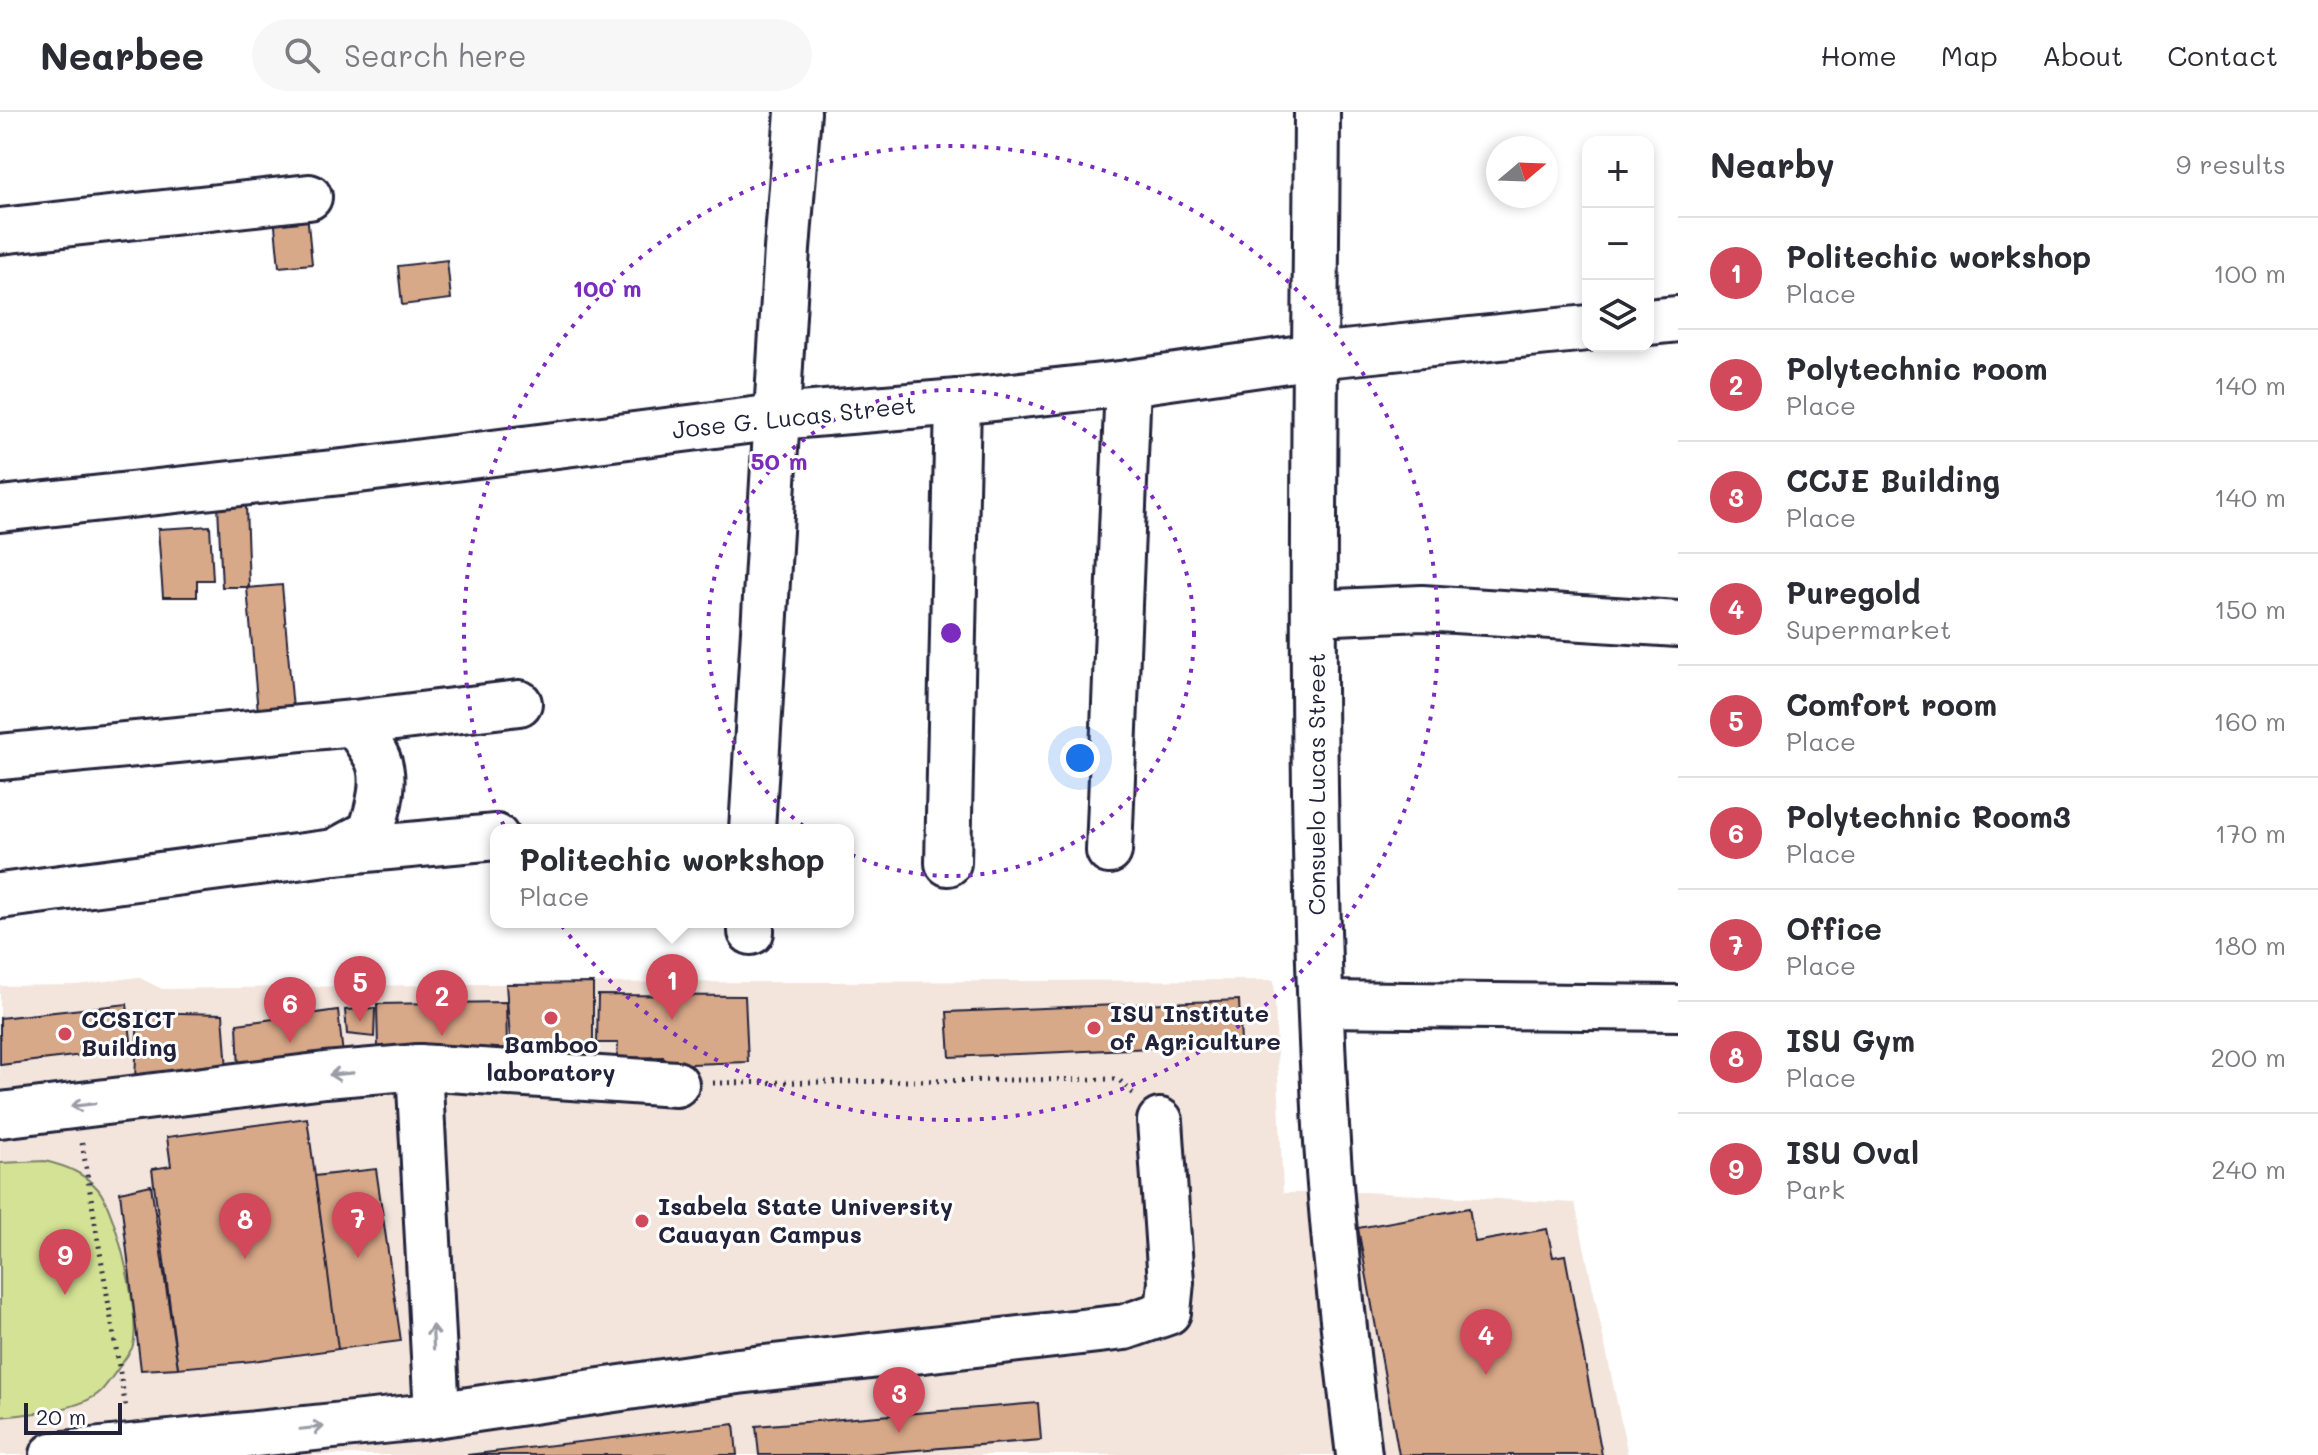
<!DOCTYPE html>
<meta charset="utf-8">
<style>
body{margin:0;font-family:Mali,sans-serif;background:#f7f7f7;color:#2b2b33}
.controls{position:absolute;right:24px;top:24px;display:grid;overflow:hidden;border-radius:16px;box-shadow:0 4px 12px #0003}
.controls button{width:72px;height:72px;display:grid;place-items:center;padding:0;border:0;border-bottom:2px solid #e1e1e2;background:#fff;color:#2b2b33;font:40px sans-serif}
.compass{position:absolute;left:1486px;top:24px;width:72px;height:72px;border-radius:50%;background:#fff;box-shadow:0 4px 12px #0003;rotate:71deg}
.scale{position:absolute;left:24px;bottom:20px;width:98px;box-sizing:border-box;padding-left:8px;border:4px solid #22223b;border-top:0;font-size:22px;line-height:28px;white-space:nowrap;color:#22223b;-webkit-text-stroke:6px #fff;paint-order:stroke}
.you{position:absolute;left:1080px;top:646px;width:28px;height:28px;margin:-20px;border:6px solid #fff;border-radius:50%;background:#1a73e8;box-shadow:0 0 0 12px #1a73e833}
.badge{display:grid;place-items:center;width:52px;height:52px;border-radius:50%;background:#d1495b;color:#fff;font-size:26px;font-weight:700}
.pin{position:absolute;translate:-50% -66px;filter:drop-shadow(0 2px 4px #0008)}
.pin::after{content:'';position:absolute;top:42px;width:28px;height:24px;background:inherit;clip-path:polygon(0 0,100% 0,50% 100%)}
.popup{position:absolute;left:490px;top:712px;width:364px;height:104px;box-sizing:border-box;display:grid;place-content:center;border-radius:16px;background:#fff;filter:drop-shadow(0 2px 6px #0005);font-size:26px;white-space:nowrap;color:#7c7c81}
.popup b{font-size:30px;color:#2b2b33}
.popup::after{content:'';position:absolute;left:50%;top:100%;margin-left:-16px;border:16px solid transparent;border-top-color:#fff}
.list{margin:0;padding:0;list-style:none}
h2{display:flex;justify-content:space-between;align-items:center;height:104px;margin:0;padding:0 32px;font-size:34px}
h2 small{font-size:26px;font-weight:400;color:#7c7c81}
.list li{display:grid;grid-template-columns:52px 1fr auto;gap:24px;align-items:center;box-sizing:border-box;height:112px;padding:0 32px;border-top:2px solid #e1e1e2}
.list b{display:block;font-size:30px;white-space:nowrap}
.list p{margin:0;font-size:26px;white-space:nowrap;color:#7c7c81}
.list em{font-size:26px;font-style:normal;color:#7c7c81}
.icon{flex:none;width:44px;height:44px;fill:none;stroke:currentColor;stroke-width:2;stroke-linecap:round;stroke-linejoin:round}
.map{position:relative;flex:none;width:1678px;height:1343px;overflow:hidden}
header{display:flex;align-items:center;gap:48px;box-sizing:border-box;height:112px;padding:0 40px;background:#fff;border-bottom:2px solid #e1e1e2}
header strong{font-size:38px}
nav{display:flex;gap:44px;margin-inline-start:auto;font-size:28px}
.search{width:560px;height:72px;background:#f7f7f7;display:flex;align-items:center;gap:20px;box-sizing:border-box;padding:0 28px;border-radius:44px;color:#7c7c81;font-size:30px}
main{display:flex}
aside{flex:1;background:#fff}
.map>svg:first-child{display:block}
.built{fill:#f3e5dc}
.green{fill:#d4e295;stroke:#7b8268;stroke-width:2}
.building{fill:#d8a989;stroke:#22223b;stroke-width:2}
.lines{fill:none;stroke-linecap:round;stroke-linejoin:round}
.minor-casing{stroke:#22223b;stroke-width:50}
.path{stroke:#22223b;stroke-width:5;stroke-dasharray:2 6;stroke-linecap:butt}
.minor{stroke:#fff;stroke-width:44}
.oneway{stroke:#9c9ca7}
.ring{fill:none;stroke:#7b2cbf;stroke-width:4;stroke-dasharray:4 8}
.poi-dot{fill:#d1495b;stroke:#fff;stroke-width:3}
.labels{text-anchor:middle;stroke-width:6;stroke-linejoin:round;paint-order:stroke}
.street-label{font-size:24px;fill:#22223b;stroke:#fff}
.poi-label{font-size:24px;font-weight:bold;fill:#22223b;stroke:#fff;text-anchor:start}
.centre{fill:#7b2cbf;stroke:#fff;stroke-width:4}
.ring-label{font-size:24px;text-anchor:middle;font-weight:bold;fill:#7b2cbf;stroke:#fff;stroke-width:6;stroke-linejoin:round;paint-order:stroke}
</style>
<header>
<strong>Nearbee</strong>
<div class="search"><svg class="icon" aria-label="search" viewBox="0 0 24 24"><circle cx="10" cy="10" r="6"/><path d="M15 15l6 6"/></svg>Search here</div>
<nav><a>Home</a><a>Map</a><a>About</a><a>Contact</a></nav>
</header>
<main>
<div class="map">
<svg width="1678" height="1343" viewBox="0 0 1678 1343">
<rect width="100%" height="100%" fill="#fff"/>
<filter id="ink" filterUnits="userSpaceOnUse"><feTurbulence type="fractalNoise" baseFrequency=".0125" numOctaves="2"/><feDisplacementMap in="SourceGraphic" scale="16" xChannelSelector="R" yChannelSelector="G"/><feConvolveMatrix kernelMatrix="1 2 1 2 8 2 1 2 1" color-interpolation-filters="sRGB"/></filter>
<g filter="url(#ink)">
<!-- built -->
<path class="built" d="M 138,865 L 162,877 L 555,871 L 1274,868 L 1283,1081 L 1363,1080 L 1575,1091 L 1628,1343 L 0,1343 L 0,874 L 76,873 Z"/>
<!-- green -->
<path class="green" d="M 45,1049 C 65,1054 83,1060 98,1077 C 116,1098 143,1211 132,1236 C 129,1242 104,1277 100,1280 C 79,1299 28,1302 0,1305 L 0,1051 Z"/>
<!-- building -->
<g class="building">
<path d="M 307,101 L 312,152 L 279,155 L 274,104 Z"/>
<path d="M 447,148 L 451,187 L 402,193 L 398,154 Z"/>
<path d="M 218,394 L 246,394 L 249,475 L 222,475 Z"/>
<path d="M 210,414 L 213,468 L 197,468 L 197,485 L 163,485 L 158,417 Z"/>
<path d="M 282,473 L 293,597 L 258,600 L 247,476 Z"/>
<path d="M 593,871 L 593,940 L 511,941 L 506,872 Z"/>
<path d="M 598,883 L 745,884 L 748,950 L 662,953 L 663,945 L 617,946 L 618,931 L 597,931 Z"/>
<path d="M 1239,888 L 1241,932 L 950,945 L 947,900 Z"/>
<path d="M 506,890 L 507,936 L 378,938 L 377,892 Z"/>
<path d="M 127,892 L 132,937 L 0,953 L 0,906 Z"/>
<path d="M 375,896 L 374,925 L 347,922 L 345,898 Z"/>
<path d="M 338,898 L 344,952 L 239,959 L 237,912 Z"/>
<path d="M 138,900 L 223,902 L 227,958 L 135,968 Z"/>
<path d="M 307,1006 L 339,1237 L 253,1249 L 178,1256 L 152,1057 L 171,1054 L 167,1025 Z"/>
<path d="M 376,1057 L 401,1229 L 338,1237 L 315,1064 Z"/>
<path d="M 151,1073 L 178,1256 L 141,1258 L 120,1080 Z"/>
<path d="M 1469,1096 L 1475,1130 L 1547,1117 L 1553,1145 L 1565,1143 L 1602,1343 L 1399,1343 L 1358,1116 Z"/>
<path d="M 1038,1291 L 1041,1328 L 854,1343 L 759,1343 L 756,1314 Z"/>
<path d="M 734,1312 L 737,1343 L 467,1343 Z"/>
</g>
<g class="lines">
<defs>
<g id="minor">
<path d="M 1317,0 C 1315,324 1308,649 1324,973 C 1329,1097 1344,1220 1359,1343"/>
<path d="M 0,119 L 309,85"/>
<path d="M 1648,210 L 1678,207"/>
<path d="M 0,397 L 351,359 L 777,305 L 958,290 L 1128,271 L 1315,244 L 1588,216"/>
<path d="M 1315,501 L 1422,496 L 1678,512"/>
<path d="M 0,645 L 354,611 L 519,591"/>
<path d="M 752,718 L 787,137 L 798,0"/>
<path d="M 1109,739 L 1128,271"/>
<path d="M 334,740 L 371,720 C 378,698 388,666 376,644 C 370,633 362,622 354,611"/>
<path d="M 948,751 L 958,290"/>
<path d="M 0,784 L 334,740 L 496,725"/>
<path d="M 751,820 L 751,810"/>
<path d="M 1322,892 L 1678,896"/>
<path d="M 419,955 L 437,1302"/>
<path d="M 0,1003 L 325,963 L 419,955 L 676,972"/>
<path d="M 53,1343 L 421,1305 L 738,1259 L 1125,1215 L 1168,1200 L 1171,1170 L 1160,1009"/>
</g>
</defs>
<!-- minor casing -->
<use href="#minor" class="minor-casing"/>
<!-- path -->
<g class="path">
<path d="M 713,971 L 1118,967 L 1136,984"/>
<path d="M 82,1031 L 126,1297"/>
</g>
<!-- minor -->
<use href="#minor" class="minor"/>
</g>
<!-- one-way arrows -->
<defs><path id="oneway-shaft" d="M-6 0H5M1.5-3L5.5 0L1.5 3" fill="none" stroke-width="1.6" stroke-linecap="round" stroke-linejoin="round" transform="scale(2)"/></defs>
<g class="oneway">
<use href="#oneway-shaft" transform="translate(341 962) rotate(175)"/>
<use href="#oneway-shaft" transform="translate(83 993) rotate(173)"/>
<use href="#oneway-shaft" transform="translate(433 1225) rotate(-93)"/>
<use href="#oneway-shaft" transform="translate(312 1316) rotate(-6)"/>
</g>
</g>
<!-- distance rings -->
<g class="ring">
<circle cx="951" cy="521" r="243"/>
<circle cx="951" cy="521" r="487"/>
</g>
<!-- markers -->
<g class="poi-dot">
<circle cx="551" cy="906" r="8"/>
<circle cx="1094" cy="916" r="8"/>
<circle cx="65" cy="922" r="8"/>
<circle cx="642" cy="1109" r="8"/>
</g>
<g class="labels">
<!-- street labels -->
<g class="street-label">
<text transform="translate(794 306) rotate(-6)" y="8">Jose G. Lucas Street</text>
<text transform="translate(1317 672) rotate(-90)" y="8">Consuelo Lucas Street</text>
</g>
<!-- poi labels -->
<g class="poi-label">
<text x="1110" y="910">ISU Institute<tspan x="1110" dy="28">of Agriculture</tspan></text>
<text x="81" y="916">CCSICT<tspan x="81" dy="28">Building</tspan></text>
<text x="551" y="941" text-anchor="middle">Bamboo<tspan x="551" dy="28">laboratory</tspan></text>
<text x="658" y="1103">Isabela State University<tspan x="658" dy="28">Cauayan Campus</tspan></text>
</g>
</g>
<circle cx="951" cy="521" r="12" class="centre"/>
<g class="ring-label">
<text x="607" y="185">100 m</text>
<text x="779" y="358">50 m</text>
</g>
</svg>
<div class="controls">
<button>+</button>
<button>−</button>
<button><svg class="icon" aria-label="layers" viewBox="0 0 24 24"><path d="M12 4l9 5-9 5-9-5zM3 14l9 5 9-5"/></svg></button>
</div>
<svg class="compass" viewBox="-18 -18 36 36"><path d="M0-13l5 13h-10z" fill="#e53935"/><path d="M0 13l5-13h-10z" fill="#7c7c81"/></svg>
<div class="scale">20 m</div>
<div class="you"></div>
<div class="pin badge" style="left:672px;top:908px">1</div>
<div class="popup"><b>Politechic workshop</b>Place</div>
<div class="pin badge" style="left:442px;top:924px">2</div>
<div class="pin badge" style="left:899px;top:1321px">3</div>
<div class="pin badge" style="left:1486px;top:1263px">4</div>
<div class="pin badge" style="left:360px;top:910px">5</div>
<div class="pin badge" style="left:290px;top:931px">6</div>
<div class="pin badge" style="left:358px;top:1146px">7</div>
<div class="pin badge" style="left:245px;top:1147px">8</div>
<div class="pin badge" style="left:65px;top:1183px">9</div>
</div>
<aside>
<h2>Nearby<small>9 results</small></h2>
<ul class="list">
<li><span class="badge">1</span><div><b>Politechic workshop</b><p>Place</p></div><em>100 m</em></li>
<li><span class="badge">2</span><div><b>Polytechnic room</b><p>Place</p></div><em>140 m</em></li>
<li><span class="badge">3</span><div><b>CCJE Building</b><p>Place</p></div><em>140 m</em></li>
<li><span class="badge">4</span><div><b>Puregold</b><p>Supermarket</p></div><em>150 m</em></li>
<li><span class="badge">5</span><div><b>Comfort room</b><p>Place</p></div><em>160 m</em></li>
<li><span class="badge">6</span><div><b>Polytechnic Room3</b><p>Place</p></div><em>170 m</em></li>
<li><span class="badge">7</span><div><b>Office</b><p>Place</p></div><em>180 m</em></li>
<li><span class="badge">8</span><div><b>ISU Gym</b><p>Place</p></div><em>200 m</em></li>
<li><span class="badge">9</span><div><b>ISU Oval</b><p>Park</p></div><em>240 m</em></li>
</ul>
</aside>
</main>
